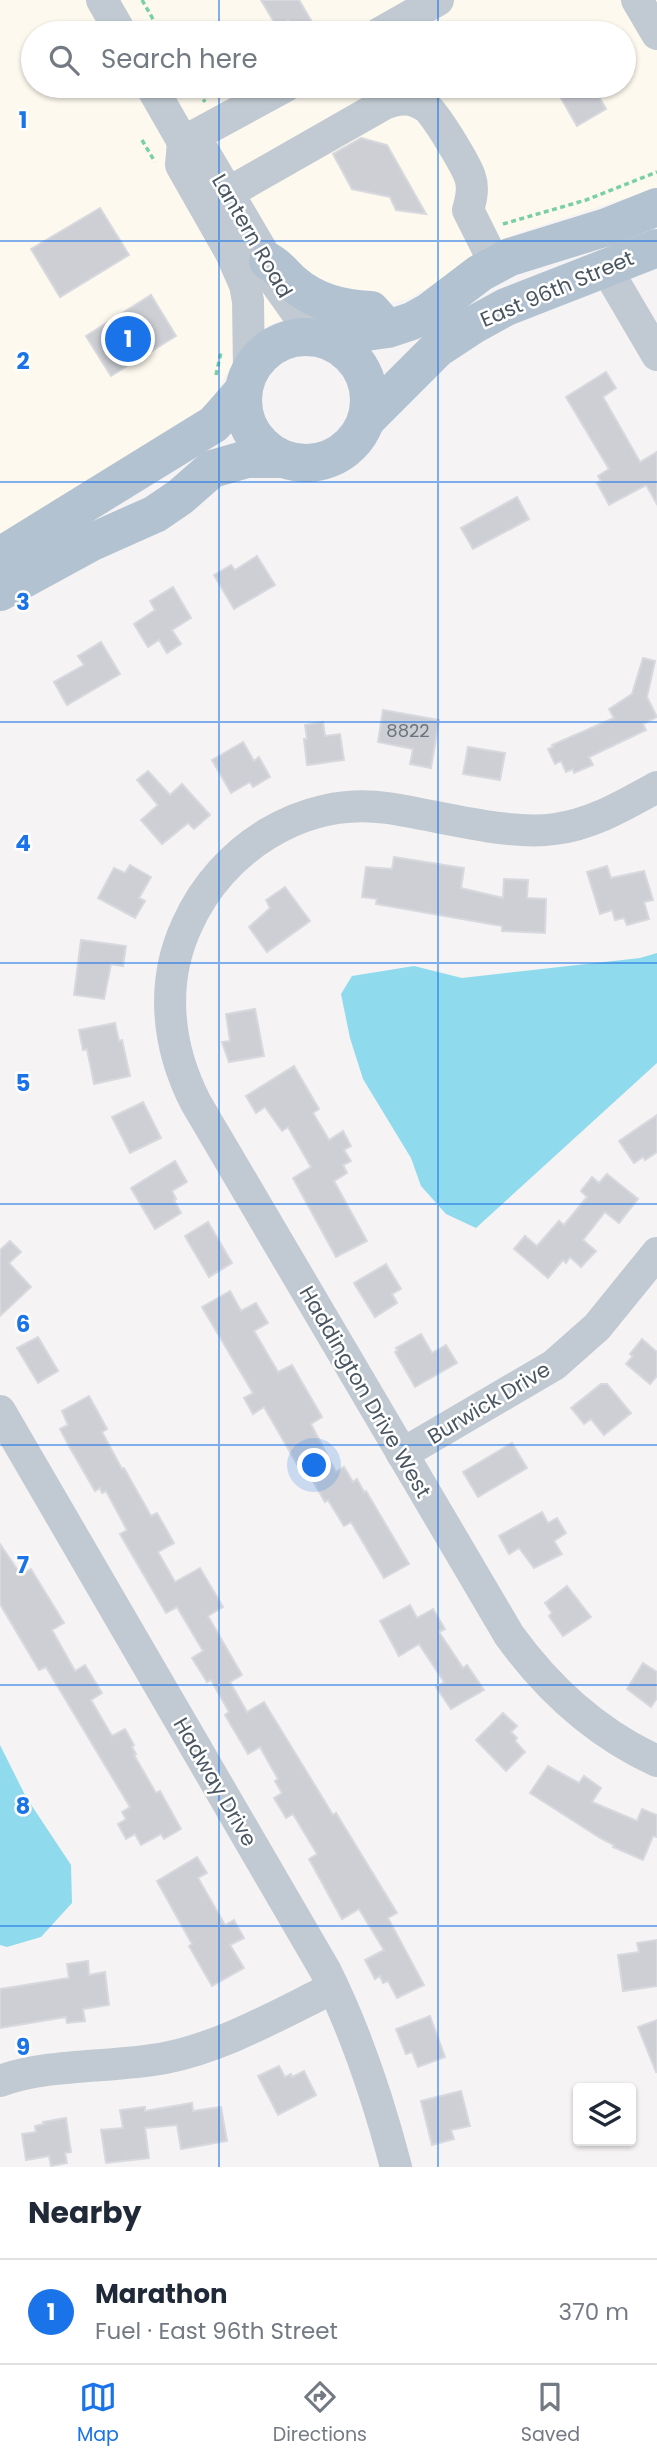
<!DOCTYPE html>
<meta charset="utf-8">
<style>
body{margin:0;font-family:Poppins,sans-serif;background:#f6f6f7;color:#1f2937}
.controls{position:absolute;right:21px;bottom:21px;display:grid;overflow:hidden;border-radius:7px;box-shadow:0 2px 5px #0004}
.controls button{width:63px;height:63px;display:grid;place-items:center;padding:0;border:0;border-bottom:2px solid #e0e1e3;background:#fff;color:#1f2937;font:35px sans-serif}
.you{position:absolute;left:315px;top:1466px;width:24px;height:24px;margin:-18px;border:5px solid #fff;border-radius:50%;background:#1a73e8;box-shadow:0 0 0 10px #1a73e833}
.badge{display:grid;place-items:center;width:46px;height:46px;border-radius:50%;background:#1a73e8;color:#fff;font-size:23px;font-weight:700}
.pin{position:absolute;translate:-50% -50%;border:4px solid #fff;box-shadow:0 2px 7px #0006}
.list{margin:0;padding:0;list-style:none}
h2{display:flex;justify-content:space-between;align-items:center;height:91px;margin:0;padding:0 28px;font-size:30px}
h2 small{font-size:23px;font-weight:400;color:#747a83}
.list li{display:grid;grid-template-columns:46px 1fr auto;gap:21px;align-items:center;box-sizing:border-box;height:105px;padding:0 28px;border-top:2px solid #e0e1e3}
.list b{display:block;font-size:26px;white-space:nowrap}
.list p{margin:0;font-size:23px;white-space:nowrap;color:#747a83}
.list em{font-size:23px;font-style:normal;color:#747a83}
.icon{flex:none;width:38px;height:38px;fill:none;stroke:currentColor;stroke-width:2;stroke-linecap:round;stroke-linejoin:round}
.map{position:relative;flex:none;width:657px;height:2167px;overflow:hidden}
.search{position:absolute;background:#fff;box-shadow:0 2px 5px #0004;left:21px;right:21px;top:21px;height:77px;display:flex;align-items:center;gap:18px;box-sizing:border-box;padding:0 24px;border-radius:38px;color:#747a83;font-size:26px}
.sheet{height:196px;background:#fff}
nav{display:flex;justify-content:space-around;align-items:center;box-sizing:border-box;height:98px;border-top:2px solid #e0e1e3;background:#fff;font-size:19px;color:#747a83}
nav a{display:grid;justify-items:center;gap:4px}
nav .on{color:#1a73e8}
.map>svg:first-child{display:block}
.commercial{fill:#fdf9ef;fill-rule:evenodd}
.water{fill:#90daee}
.building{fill:#cdcfd5;stroke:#d7d9de;stroke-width:2}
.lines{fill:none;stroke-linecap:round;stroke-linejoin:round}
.path{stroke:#7ad0a6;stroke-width:3.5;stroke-dasharray:5 3.5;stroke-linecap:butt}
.minor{stroke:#c1cad2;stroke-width:32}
.major{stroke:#b3c2d1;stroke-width:38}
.grid{fill:none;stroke:#1a73e8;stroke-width:2;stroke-opacity:0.55}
.labels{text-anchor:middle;stroke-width:5;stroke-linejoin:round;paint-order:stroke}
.number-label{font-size:18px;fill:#6b747e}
.street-label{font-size:21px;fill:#4a5661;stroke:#fff}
.grid-label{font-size:23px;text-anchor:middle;font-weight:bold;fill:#1a73e8;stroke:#fff;stroke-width:5;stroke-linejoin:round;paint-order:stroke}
</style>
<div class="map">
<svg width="657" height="2167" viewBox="0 0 657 2167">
<rect width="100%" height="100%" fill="#f5f3f3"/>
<!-- commercial -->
<path class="commercial" d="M 0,0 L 657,0 L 657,188 L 515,234 L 470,257 L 445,278 L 406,300 L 276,322 L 258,332 L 231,366 L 209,408 L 0,541 ZM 33,33 L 624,33 L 624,86 L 33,86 Z"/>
<!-- water -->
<g class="water">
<path d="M 657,953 L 657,1063 L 476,1228 L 446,1214 L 421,1186 L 411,1158 L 363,1079 L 350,1038 L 341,994 L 352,976 L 414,966 L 462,978 L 640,958 Z"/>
<path d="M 0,1745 L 26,1797 L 71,1865 L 72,1903 L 41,1937 L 7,1947 L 0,1945 Z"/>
</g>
<!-- building -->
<g class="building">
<path d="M 261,0 L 299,0 L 312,22 L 294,32 L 288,20 L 277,27 Z"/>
<path d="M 554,86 L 593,86 L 606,109 L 577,126 Z"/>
<path d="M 361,138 L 387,145 L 426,214 L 396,210 L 390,197 L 352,189 L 333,154 Z"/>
<path d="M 100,208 L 129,255 L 60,297 L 31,249 Z"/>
<path d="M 151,295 L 176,336 L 111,376 L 86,336 Z"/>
<path d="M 606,372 L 616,388 L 603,397 L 640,462 L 657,452 L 657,504 L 646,485 L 609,505 L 597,483 L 601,481 L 598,476 L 609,469 L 566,397 Z"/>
<path d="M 517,497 L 529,519 L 473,549 L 461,528 Z"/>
<path d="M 257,556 L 275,585 L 234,609 L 214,575 L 231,565 L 235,570 Z"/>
<path d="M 173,587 L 191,618 L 172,630 L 181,644 L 167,653 L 159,640 L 148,647 L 134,624 L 155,610 L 150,601 Z"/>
<path d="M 101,642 L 120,674 L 67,705 L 54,682 L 84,665 L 78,656 Z"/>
<path d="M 643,658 L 655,661 L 647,697 L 657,717 L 643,724 L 646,730 L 589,757 L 593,765 L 574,773 L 573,769 L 566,772 L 561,761 L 555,764 L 548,749 L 553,747 L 552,745 L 614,718 L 609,709 L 632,694 Z"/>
<path d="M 383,710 L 439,720 L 431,768 L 410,764 L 413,749 L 378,742 Z"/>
<path d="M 323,722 L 325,736 L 340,734 L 344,760 L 307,765 L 304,739 L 307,739 L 305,725 Z"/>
<path d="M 243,742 L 254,761 L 259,757 L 270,777 L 253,787 L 250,782 L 231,793 L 212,760 Z"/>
<path d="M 468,747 L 505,753 L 500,780 L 463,774 Z"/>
<path d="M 148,771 L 170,795 L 182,784 L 210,815 L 194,829 L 188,823 L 162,844 L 141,820 L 158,805 L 137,780 Z"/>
<path d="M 394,857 L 464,868 L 461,888 L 503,898 L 504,879 L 528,880 L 527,898 L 546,899 L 545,933 L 502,931 L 502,926 L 376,904 L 377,899 L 362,897 L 366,867 L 392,869 Z"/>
<path d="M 130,865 L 151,877 L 139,898 L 145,901 L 135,918 L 98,898 L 114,868 L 125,873 Z"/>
<path d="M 607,866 L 611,878 L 644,871 L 653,900 L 644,902 L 649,919 L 627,925 L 624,918 L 615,920 L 612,910 L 600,914 L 587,872 Z"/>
<path d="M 285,887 L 310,921 L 267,952 L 249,927 L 270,908 L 266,900 Z"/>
<path d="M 81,940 L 126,946 L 123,966 L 111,964 L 104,999 L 74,995 Z"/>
<path d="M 255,1009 L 264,1056 L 229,1062 L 222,1042 L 230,1041 L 226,1014 Z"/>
<path d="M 115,1023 L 119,1041 L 122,1040 L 130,1076 L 94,1084 L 87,1049 L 83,1050 L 79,1030 Z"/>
<path d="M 294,1066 L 319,1109 L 313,1113 L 329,1140 L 343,1131 L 351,1146 L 344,1150 L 351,1161 L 343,1165 L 347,1173 L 334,1181 L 367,1241 L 336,1257 L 293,1178 L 311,1167 L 288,1127 L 282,1131 L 265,1107 L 256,1113 L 246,1096 Z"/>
<path d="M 143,1102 L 161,1138 L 130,1153 L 112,1117 Z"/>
<path d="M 657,1115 L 657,1152 L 645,1160 L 643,1157 L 634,1163 L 619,1141 Z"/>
<path d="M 175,1161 L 187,1182 L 172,1191 L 176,1199 L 174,1200 L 181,1213 L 155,1229 L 131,1188 Z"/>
<path d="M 607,1174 L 638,1199 L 619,1223 L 605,1212 L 583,1240 L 596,1251 L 581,1267 L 570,1257 L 566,1263 L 563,1260 L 548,1278 L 514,1249 L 525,1236 L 537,1246 L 559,1221 L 564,1225 L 587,1197 L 581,1191 L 592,1177 L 599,1183 Z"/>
<path d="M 208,1222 L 232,1263 L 209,1277 L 185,1236 Z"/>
<path d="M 10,1241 L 21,1252 L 9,1263 L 31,1287 L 0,1316 L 0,1250 Z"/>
<path d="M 386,1264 L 401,1289 L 392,1294 L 397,1303 L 375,1317 L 354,1283 Z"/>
<path d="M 230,1291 L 241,1311 L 256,1303 L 268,1323 L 254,1331 L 278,1372 L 292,1365 L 322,1417 L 311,1424 L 336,1472 L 344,1467 L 353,1482 L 357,1479 L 364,1492 L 366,1491 L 409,1564 L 384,1578 L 351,1522 L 344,1526 L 328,1500 L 325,1502 L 306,1469 L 301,1471 L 264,1407 L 253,1414 L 244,1398 L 253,1393 L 202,1307 Z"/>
<path d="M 421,1334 L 432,1353 L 446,1345 L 457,1363 L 415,1387 L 395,1352 L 398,1350 L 396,1348 Z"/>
<path d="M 38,1337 L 58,1371 L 38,1383 L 17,1348 Z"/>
<path d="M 642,1339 L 657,1352 L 657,1376 L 650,1384 L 626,1364 L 633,1356 L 630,1354 Z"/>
<path d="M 601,1384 L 607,1384 L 631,1413 L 604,1435 L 591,1419 L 584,1424 L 571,1408 Z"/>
<path d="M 89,1396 L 107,1429 L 102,1432 L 122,1469 L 124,1468 L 151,1516 L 157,1513 L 174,1543 L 158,1552 L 175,1582 L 200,1568 L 223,1607 L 208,1616 L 242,1675 L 230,1682 L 247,1712 L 264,1702 L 333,1815 L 336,1813 L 397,1913 L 388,1918 L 424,1985 L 397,1998 L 388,1981 L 383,1983 L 380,1976 L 375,1979 L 365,1960 L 384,1950 L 359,1909 L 342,1919 L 309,1859 L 317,1854 L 293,1814 L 286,1818 L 274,1798 L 282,1793 L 275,1781 L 278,1779 L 260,1747 L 248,1754 L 225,1715 L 229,1712 L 211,1680 L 207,1682 L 192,1658 L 203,1651 L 177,1607 L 166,1613 L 120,1534 L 127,1530 L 106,1491 L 102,1493 L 100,1488 L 95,1491 L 70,1448 L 60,1429 L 68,1425 L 62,1411 Z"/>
<path d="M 512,1443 L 527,1468 L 478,1497 L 463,1472 Z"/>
<path d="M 542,1512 L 548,1523 L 557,1518 L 566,1533 L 554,1541 L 562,1554 L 534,1568 L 519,1548 L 509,1554 L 499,1536 Z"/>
<path d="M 0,1544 L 21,1575 L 31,1569 L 64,1623 L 52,1630 L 75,1671 L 85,1665 L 102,1693 L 91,1700 L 112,1736 L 125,1729 L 134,1745 L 132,1747 L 136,1754 L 134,1755 L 156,1793 L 160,1791 L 181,1829 L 164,1839 L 161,1834 L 141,1845 L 135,1834 L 126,1839 L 118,1824 L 126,1819 L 122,1812 L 130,1807 L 46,1667 L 39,1670 L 0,1604 Z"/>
<path d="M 567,1586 L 591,1617 L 563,1636 L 549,1616 L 552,1613 L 545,1603 Z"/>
<path d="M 410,1605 L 417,1618 L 433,1609 L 445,1629 L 439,1632 L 463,1668 L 467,1665 L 484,1690 L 451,1709 L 436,1687 L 444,1682 L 419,1644 L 399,1656 L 380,1621 Z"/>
<path d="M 643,1663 L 657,1672 L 657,1698 L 651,1707 L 627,1689 Z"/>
<path d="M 503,1713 L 517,1726 L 511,1732 L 517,1738 L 515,1741 L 525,1752 L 506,1771 L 476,1740 Z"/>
<path d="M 548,1766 L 579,1783 L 584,1776 L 601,1788 L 592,1802 L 637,1821 L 642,1809 L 657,1815 L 657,1837 L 653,1836 L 643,1860 L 613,1847 L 614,1845 L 600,1838 L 530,1793 Z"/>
<path d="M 197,1857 L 207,1873 L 198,1878 L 225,1925 L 234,1920 L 244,1938 L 230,1945 L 244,1968 L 212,1986 L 189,1946 L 192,1944 L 157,1881 Z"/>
<path d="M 657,1940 L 657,1986 L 623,1991 L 618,1955 L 639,1952 L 637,1943 Z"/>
<path d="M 88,1961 L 89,1975 L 105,1972 L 109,2005 L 83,2009 L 85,2021 L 67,2023 L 66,2017 L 0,2028 L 0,1989 L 69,1978 L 67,1964 Z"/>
<path d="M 430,2016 L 445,2057 L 418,2067 L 412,2052 L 406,2054 L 396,2029 Z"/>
<path d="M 657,2020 L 657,2072 L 656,2072 L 638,2027 Z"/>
<path d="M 279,2066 L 285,2077 L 291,2074 L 292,2077 L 304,2071 L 316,2095 L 278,2115 L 258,2076 Z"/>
<path d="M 461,2091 L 470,2126 L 451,2130 L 454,2139 L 432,2145 L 421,2101 Z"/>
<path d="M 192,2103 L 193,2111 L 221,2107 L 227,2141 L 181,2149 L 177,2125 L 145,2128 L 149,2158 L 106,2163 L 101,2130 L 123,2128 L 120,2110 L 145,2107 L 145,2111 Z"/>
<path d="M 66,2118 L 71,2152 L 65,2153 L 67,2163 L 51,2166 L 49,2156 L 26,2160 L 22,2134 L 36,2132 L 35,2126 L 44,2124 L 43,2122 Z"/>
</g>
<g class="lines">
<!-- path -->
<g class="path">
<path d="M 142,0 L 161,33"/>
<path d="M 195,86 L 205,96"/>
<path d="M 199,92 L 205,102"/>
<path d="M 142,140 L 155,162"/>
<path d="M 503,224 L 586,200 L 657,172"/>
<path d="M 216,375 L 221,352"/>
</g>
<!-- minor -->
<g class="minor">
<path d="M 102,0 L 121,33"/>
<path d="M 637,0 L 657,34"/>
<path d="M 380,33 L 438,0"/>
<path d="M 151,86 L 183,142 L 204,152 L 268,261 L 270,275 L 314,337"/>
<path d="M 183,142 L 181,165 L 231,253 L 245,285 L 248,301 L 249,370"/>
<path d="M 183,142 L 286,86"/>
<path d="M 228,193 L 384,104 C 399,98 412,97 426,107 C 435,113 466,165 470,177 C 474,188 471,200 468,210 L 495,264"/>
<path d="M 606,268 L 657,355"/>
<path d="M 657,787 C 624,805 593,824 555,829 C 507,836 437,815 387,808 C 302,796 221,849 187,925 C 160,983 167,1047 196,1103 L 509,1635 C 548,1689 596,1733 657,1761"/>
<path d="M 0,1411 L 325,1970 C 357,2034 378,2098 396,2167"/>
<path d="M 402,1454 L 554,1365 L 597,1327 L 657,1253"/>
<path d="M 0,2081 C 48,2063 114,2068 165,2058 C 225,2046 279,2014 333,1988"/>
</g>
<!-- major -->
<g class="major">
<path d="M 268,261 C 279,267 284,275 293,283 C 315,302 342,309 371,310 L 386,327"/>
<circle cx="306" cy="400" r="63"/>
<path d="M 322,338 L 388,329 L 412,321 L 430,311 L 480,273 L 510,257 L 607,227 L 657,207"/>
<path d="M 367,419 L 437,349 L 475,324 L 506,307 L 657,248"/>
<path d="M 0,556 L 214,424 L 243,391"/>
<path d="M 0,592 L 90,543 L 155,514 L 180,497 L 212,469 L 247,459 L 283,459"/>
</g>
</g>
<!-- grid -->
<path class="grid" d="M 219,0 L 219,33M 438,0 L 438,33M 219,86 L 219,2167M 438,86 L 438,2167M 0,241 L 657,241M 0,482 L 657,482M 0,722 L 657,722M 0,963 L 657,963M 0,1204 L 657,1204M 0,1445 L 657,1445M 0,1685 L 657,1685M 0,1926 L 657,1926"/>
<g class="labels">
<!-- number labels -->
<g class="number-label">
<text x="408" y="737">8822</text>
</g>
<!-- street labels -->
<g class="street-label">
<text transform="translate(252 236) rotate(60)" y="7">Lantern Road</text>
<text transform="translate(557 289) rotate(-23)" y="7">East 96th Street</text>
<text transform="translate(365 1392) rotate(60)" y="7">Haddington Drive West</text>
<text transform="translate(489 1403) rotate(-31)" y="7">Burwick Drive</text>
<text transform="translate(215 1782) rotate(60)" y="7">Hadway Drive</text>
</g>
</g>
<g class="grid-label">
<text x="23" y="128">1</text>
<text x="23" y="369">2</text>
<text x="23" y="610">3</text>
<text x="23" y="851">4</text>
<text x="23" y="1091">5</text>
<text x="23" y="1332">6</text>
<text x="23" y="1573">7</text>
<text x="23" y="1814">8</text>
<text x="23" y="2055">9</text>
</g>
</svg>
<div class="controls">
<button><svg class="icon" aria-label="layers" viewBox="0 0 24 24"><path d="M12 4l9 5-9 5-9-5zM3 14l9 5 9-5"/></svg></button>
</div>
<div class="you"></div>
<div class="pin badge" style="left:128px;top:339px">1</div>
<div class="search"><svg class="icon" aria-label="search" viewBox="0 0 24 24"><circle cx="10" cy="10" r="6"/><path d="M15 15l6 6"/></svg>Search here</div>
</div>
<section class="sheet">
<h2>Nearby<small></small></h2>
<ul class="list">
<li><span class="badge">1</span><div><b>Marathon</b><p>Fuel · East 96th Street</p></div><em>370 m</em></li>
</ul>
</section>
<nav>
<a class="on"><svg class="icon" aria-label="map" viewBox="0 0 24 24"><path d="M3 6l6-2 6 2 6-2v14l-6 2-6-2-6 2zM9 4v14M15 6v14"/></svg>Map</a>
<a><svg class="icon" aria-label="directions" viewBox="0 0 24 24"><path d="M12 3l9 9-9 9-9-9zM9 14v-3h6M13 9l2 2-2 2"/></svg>Directions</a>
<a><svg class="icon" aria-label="saved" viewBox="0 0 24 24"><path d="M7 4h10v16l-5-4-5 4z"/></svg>Saved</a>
</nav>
